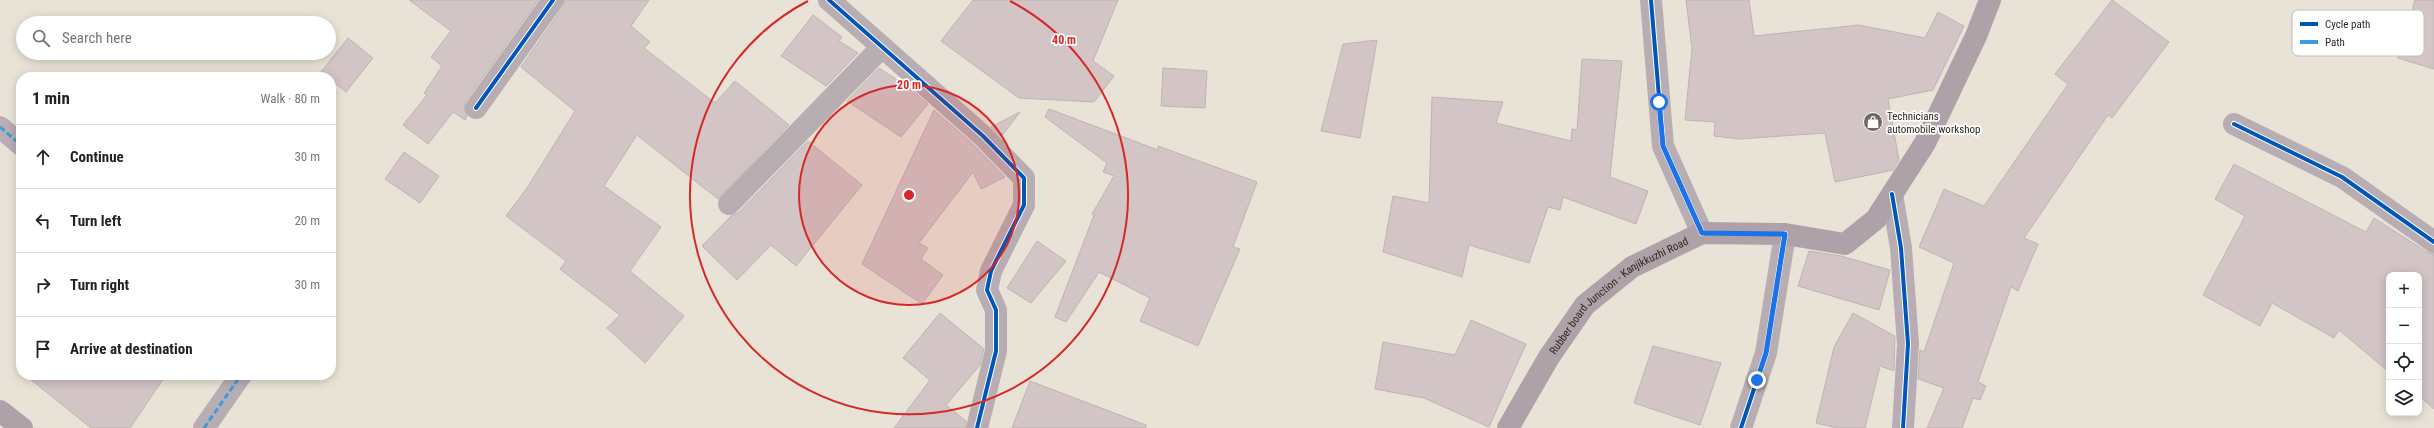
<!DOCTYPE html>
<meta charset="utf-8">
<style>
body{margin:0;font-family:"Roboto Condensed",sans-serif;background:#f6f6f6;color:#222}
.controls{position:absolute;right:12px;bottom:12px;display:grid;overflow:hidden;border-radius:8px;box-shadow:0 2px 10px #0003}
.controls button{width:36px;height:36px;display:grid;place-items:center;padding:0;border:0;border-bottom:1px solid #e0e0e0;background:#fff;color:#222;font:20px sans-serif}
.stop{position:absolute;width:12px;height:12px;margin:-9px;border:3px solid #1a73e8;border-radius:50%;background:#fff}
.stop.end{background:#1a73e8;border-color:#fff;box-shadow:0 1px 4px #0008}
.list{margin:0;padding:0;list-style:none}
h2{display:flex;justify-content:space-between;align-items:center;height:52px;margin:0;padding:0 16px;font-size:17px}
h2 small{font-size:13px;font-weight:400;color:#767676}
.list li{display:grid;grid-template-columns:26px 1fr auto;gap:12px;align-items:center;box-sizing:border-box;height:64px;padding:0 16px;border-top:1px solid #e0e0e0}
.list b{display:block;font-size:15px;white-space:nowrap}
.list em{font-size:13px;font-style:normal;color:#767676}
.icon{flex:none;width:22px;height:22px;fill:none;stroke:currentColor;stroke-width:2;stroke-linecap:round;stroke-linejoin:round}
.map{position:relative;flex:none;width:2434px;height:428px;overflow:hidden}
.search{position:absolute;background:#fff;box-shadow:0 2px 10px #0003;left:16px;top:16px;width:320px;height:44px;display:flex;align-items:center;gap:10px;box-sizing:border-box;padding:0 14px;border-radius:22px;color:#767676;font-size:15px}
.panel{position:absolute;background:#fff;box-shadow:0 2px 10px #0003;left:16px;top:72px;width:320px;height:308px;border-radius:16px}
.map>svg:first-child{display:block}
.building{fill:#d3c4c6;stroke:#bcb5b2}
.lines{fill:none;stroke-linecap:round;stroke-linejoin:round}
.street{stroke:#b8adb2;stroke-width:22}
.secondary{stroke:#aea2a8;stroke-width:22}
.quiet{stroke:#3d9ce0;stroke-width:3;stroke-dasharray:6 3;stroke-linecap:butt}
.cycleway-casing{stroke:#fff;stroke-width:6}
.cycleway{stroke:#0057b8;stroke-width:4}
.route{stroke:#1a73e8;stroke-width:5}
.ring{fill:none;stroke:#d62828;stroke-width:2}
.labels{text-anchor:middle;stroke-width:3.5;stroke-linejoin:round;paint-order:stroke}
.poi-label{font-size:11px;fill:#2d2820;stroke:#fff;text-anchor:start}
.street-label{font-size:11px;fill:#2d2820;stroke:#fff}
.key{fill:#fff;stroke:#c0bebc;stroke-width:1}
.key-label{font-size:11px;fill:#2d2820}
.centre{fill:#d62828;stroke:#fff;stroke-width:2}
.ring-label{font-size:12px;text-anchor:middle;font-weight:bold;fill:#d62828;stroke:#fff;stroke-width:3.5;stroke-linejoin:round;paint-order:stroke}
</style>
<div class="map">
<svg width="2434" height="428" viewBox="0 0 2434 428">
<rect width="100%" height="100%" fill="#e9e3d7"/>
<!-- building -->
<g class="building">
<path d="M 409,0 L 538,0 L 466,101 L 464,107 L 467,116 L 465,120 L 453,112 L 428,144 L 403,125 L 427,95 L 424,93 L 442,66 L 431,57 L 451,31 Z"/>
<path d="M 565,0 L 649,0 L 631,26 L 650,42 L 644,48 L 715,103 L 735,81 L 789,125 L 718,199 L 637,135 L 604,186 L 661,227 L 630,271 L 684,316 L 645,363 L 607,328 L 620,315 L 560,269 L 566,261 L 506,216 L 527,188 L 575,111 L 521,67 L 563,7 Z"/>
<path d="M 973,0 L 1118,0 L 1093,61 L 1114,76 L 1094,102 L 1019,98 L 941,41 Z"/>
<path d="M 1686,0 L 1749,0 L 1754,36 L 1859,25 L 1925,38 L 1938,12 L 1964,26 L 1933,90 L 1888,99 L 1899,160 L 1893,170 L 1835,182 L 1825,133 L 1739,139 L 1714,136 L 1715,122 L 1685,120 L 1692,48 Z"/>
<path d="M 2112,0 L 2169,42 L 2112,118 L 2108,115 L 2024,238 L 2038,244 L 2018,291 L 2011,287 L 1978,382 L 1986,386 L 1980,400 L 1973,398 L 1962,428 L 1927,428 L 1944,388 L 1918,379 L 1920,350 L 1924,352 L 1954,263 L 1919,247 L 1944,189 L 1984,206 L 2068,84 L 2055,74 Z"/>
<path d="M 2415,0 L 2434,0 L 2434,69 L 2398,58 Z"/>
<path d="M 813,15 L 842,37 L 839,41 L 858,53 L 826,86 L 781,56 Z"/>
<path d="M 348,38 L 373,58 L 346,92 L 331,80 L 331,77 L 321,72 Z"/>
<path d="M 1377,40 L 1360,138 L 1321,131 L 1343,44 Z"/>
<path d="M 1582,59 L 1622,61 L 1610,177 L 1648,191 L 1636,224 L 1563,197 L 1560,210 L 1548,207 L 1529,263 L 1469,245 L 1462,277 L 1383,252 L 1393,196 L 1429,203 L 1432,97 L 1503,102 L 1496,123 L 1571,141 L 1572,129 L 1577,130 Z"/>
<path d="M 879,68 L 911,89 L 928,104 L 901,137 L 847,101 Z"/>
<path d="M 1163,68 L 1207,71 L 1205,108 L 1161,106 Z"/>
<path d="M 1049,109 L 1158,150 L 1158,146 L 1257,182 L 1233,247 L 1240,249 L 1198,346 L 1140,321 L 1150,298 L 1099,272 L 1066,322 L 1055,317 L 1094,215 L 1092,214 L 1114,176 L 1103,172 L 1107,163 L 1045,117 Z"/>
<path d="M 934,110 L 974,145 L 1005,177 L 981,189 L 973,172 L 919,243 L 928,248 L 921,259 L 943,275 L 922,304 L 862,264 Z"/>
<path d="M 1020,112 L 1001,137 L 991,127 Z"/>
<path d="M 808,141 L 862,185 L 796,266 L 771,245 L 737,280 L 702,246 L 731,216 L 738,213 Z"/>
<path d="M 404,152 L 439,176 L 420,203 L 385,179 Z"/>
<path d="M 2234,164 L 2366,232 L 2374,218 L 2427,252 L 2434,254 L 2434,409 L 2419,396 L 2419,275 L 2389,275 L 2389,372 L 2339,330 L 2334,338 L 2272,303 L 2260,326 L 2203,295 L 2245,216 L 2215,199 Z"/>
<path d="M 1037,241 L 1066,261 L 1031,303 L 1007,288 Z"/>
<path d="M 1809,251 L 1841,256 L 1890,270 L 1879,310 L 1798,286 Z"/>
<path d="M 940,313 L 984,349 L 980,365 L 946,405 L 966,421 L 965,428 L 894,428 L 930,380 L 903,358 Z"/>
<path d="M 1853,313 L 1895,336 L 1894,371 L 1880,366 L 1865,428 L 1837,428 L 1816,423 L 1834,347 Z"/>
<path d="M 1471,320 L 1526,344 L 1489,427 L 1424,398 L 1375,389 L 1383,342 L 1455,355 Z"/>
<path d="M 1653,346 L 1721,363 L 1700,425 L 1634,403 Z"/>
<path d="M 25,375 L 166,375 L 130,428 L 91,428 Z"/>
<path d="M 1030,381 L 1146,425 L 1146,428 L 1012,428 Z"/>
</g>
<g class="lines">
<!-- street -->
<g class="street">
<path d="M 829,0 L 983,136 L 1024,178 L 1024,205 L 991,271 L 987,290 L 996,310 L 996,351 L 977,428"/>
<path d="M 1651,0 L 1663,146 L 1702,233"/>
<path d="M 476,108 L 553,0"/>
<path d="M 2234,124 L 2342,177 L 2434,242"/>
<path d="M 0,127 L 21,145"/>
<path d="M 1892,194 L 1901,248 L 1908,344 L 1903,428"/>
<path d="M 729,204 L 882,47"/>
<path d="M 204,428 L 241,375"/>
<path d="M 1741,428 L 1766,353 L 1785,234"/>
</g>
<!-- secondary -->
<g class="secondary">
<path d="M 0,411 L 22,428"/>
<path id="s1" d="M 1508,428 L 1549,357 L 1585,305 L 1632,267 L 1702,233 L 1785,234 L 1845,244 L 1876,219 L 1925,143 L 1976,36 L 1990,0"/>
</g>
<!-- quiet -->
<g class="quiet">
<path d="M 0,127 L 21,145"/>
<path d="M 204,428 L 241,375"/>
</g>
<defs>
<g id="cycleway">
<path d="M 829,0 L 983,136 L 1024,178 L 1024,205 L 991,271 L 987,290 L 996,310 L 996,351 L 977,428"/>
<path d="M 1651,0 L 1663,146 L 1702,233"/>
<path d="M 476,108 L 553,0"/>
<path d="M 2234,124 L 2342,177 L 2434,242"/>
<path d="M 1892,194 L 1901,248 L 1908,344 L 1903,428"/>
<path d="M 1741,428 L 1766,353 L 1785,234"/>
</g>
</defs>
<!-- cycleway casing -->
<use href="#cycleway" class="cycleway-casing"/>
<!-- cycleway -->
<use href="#cycleway" class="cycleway"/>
</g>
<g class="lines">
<!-- route -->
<path class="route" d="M 1659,102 L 1663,146 L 1702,233 L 1785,234 L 1766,353 L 1757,380"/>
</g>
<!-- distance rings -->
<circle cx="909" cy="195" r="110" fill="#d62828" fill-opacity=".12"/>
<g class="ring">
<circle cx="909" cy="195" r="110"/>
<path d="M1010 1A219 219 0 1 1 808 1"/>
</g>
<!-- icons -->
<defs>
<symbol id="shop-disc" viewBox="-11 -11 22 22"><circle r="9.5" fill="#6f6960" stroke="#fff"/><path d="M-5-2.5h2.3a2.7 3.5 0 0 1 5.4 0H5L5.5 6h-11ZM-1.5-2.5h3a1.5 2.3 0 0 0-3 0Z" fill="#fff"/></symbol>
</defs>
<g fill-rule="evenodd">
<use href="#shop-disc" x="1862" y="111" width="22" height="22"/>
</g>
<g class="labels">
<!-- poi labels -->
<g class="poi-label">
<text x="1887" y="120">Technicians<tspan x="1887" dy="13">automobile workshop</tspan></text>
</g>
<!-- street labels -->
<g class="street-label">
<text dy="4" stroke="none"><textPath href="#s1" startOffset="177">Rubber board Junction - Kanjikkuzhi Road</textPath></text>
</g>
</g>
<!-- legend -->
<rect x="2292" y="10" width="132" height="46" rx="6" class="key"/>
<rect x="2300" y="22" width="18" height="4" fill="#0057b8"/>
<rect x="2300" y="40" width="18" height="4" fill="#3d9ce0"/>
<g class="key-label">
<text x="2325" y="28">Cycle path</text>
<text x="2325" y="46">Path</text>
</g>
<circle cx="909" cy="195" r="6" class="centre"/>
<g class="ring-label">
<text x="1064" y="44">40 m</text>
<text x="909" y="89">20 m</text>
</g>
</svg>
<div class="controls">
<button>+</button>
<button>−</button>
<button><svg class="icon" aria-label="locate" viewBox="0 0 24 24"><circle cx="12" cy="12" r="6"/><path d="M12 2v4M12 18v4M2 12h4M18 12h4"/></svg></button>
<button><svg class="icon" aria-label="layers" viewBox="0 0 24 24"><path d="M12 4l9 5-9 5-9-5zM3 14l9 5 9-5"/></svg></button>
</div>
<div class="stop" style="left:1659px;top:102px"></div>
<div class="stop end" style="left:1757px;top:380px"></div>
<div class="search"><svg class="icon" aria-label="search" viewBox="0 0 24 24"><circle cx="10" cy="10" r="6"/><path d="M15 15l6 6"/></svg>Search here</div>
<section class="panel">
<h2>1 min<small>Walk · 80 m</small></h2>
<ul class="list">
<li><svg class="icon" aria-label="ahead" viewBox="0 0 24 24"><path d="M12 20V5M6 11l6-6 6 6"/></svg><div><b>Continue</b></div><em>30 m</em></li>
<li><svg class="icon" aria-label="left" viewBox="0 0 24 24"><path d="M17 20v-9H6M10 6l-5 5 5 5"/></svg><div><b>Turn left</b></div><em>20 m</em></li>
<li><svg class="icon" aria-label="right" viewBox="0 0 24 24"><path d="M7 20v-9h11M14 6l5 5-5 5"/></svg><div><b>Turn right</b></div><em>30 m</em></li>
<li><svg class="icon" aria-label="arrive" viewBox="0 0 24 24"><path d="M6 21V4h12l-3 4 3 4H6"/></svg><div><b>Arrive at destination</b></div></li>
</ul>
</section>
</div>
